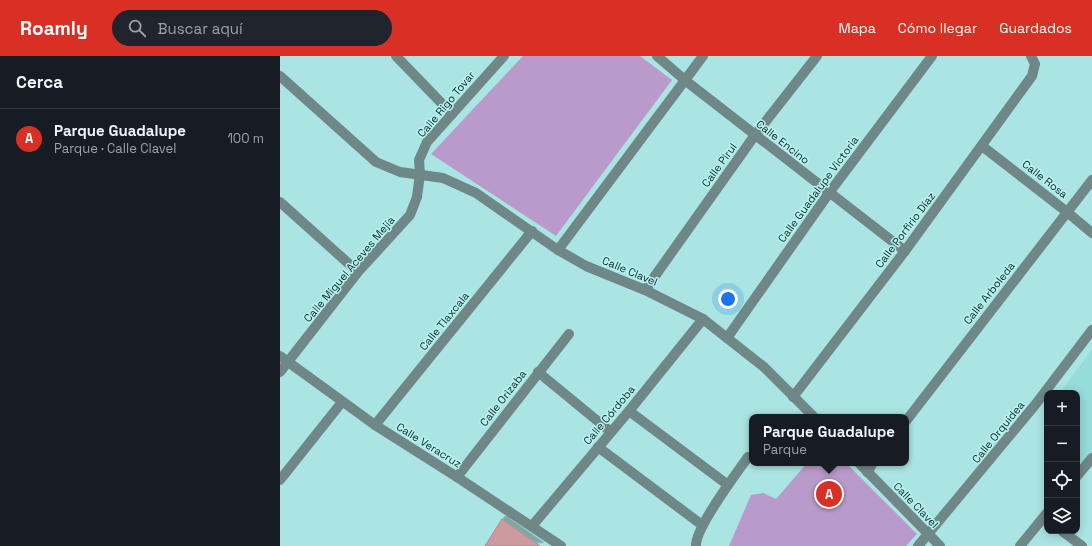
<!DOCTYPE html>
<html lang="es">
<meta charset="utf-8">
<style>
body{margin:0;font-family:"Space Grotesk",sans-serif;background:#20242c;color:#f1f3f6}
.controls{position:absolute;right:12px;bottom:12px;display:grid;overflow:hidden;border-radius:8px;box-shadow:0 2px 10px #0003}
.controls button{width:36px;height:36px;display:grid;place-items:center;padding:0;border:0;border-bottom:1px solid #363941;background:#171b24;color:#f1f3f6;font:20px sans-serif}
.you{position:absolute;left:448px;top:243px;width:14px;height:14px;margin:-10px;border:3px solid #fff;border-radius:50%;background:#1a73e8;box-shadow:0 0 0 6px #1a73e833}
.badge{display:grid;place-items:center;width:26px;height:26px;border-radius:50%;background:#d93025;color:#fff;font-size:13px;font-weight:700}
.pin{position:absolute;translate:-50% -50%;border:2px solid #fff;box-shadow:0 1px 4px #0006}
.popup{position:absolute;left:469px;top:358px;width:160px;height:52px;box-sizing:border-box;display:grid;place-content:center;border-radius:8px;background:#171b24;filter:drop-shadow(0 1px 3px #0005);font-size:13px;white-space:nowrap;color:#9ea1a6}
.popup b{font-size:15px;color:#f1f3f6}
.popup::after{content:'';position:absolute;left:50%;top:100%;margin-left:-8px;border:8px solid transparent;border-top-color:#171b24}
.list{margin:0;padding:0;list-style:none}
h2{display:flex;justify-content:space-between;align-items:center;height:52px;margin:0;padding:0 16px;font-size:17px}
h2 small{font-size:13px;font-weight:400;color:#9ea1a6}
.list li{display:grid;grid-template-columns:26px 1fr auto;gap:12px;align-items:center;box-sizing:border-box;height:60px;padding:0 16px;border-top:1px solid #363941}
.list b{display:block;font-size:15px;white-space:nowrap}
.list p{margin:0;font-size:13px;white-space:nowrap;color:#9ea1a6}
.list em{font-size:13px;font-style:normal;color:#9ea1a6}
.icon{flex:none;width:22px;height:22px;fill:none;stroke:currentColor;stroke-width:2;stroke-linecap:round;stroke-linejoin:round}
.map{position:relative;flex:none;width:812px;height:490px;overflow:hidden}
header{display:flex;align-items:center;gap:24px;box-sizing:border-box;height:56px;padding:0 20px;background:#d93025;color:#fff}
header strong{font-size:19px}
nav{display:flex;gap:22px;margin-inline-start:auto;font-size:14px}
.search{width:280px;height:36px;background:#20242c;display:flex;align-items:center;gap:10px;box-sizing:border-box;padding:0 14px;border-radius:22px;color:#9ea1a6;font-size:15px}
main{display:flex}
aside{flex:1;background:#171b24}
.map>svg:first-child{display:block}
.built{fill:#96dcda}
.green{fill:#ba9acb}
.building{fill:#cd9b9f;stroke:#b68589;filter:url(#shadow)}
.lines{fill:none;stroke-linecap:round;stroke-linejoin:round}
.minor{stroke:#708787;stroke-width:10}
.labels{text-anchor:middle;stroke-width:3;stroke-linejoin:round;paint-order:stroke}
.street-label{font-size:11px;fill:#0e2626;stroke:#b7f3f1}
</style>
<header>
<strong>Roamly</strong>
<div class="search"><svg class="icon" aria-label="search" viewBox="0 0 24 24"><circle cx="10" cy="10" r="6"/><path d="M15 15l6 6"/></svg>Buscar aquí</div>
<nav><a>Mapa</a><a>Cómo llegar</a><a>Guardados</a></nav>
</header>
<main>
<aside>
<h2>Cerca<small></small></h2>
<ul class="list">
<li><span class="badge">A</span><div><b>Parque Guadalupe</b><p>Parque · Calle Clavel</p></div><em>100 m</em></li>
</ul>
</aside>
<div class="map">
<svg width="812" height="490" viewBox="0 0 812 490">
<defs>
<filter id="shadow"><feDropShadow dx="3.5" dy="-3.5" stdDeviation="0" flood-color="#0004"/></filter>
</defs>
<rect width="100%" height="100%" fill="#aae5e3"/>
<!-- built -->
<path class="built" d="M 812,293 L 812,399 L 804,409 L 797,403 L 797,337 L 780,337 Z"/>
<!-- green -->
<g class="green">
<path d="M 243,0 L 360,0 L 392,24 L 276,180 L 151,98 Z"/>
<path d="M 527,407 L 566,407 L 637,478 L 626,490 L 449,490 L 471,439 L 483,437 L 496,443 Z"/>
</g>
<!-- building -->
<path class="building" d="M 222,463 L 260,490 L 205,490 Z"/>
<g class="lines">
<!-- minor -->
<g class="minor">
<path d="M 116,0 L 172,58"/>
<path d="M 377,0 L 406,25 L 625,195"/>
<path d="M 0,20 L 96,106 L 120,116 L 163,122 L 196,137 L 278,194 L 306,210 L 365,234 L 423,263 L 484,311 L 534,361"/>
<path d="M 702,90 L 787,156 L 812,177"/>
<path d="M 0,146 L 78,216"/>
<path d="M 278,194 L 423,0"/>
<path d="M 365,234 L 475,79 L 537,0"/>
<path d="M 447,282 L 549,137 L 652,0"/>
<path d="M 0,300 L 95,369 L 177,421 L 281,490"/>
<path d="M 0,316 L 78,216 L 130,159 L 137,141 L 140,118 L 139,104 L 147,86 L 224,0"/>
<path d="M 258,316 L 331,376"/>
<path d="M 513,341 L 625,195 L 752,20 L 755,8 L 751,0"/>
<path d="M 349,355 L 448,429"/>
<path d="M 626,365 L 812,124"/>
<path d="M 95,369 L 252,175"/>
<path d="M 318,391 L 422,469"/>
<path d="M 579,407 L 660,490"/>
<path d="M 587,416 L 593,407"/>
<path d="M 797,420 L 812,402"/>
<path d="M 177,421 L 289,278"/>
<path d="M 0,424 L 62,346"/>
<path d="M 252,470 L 349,355 L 423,263"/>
<path d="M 782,475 L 802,490"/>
<path d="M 416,490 C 415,472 456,418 468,401"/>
<path d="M 638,490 L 755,349 L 812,274"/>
<path d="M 740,490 L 767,457"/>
</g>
</g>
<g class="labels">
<!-- street labels -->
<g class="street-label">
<text transform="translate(166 48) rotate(-50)" y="4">Calle Rigo Tovar</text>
<text transform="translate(503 86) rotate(38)" y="4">Calle Encino</text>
<text transform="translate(439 109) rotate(-54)" y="4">Calle Pirul</text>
<text transform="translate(765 123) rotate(38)" y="4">Calle Rosa</text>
<text transform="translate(538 133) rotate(-54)" y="4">Calle Guadalupe Victoria</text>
<text transform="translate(625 174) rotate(-53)" y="4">Calle Porfirio Díaz</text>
<text transform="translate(69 213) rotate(-50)" y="4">Calle Miguel Aceves Mejía</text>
<text transform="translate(350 215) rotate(23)" y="4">Calle Clavel</text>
<text transform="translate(709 237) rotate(-52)" y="4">Calle Arboleda</text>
<text transform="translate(164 265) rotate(-51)" y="4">Calle Tlaxcala</text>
<text transform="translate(223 342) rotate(-52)" y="4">Calle Orizaba</text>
<text transform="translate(329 359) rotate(-50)" y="4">Calle Córdoba</text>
<text transform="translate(718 376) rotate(-51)" y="4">Calle Orquídea</text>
<text transform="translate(149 389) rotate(32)" y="4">Calle Veracruz</text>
<text transform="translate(636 449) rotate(46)" y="4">Calle Clavel</text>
</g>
</g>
</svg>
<div class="controls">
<button>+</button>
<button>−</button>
<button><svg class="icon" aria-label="locate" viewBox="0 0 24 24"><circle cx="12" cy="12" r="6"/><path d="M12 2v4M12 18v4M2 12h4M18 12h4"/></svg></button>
<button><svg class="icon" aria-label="layers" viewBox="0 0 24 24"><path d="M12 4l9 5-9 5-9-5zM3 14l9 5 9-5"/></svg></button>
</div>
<div class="you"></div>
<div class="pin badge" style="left:549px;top:438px">A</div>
<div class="popup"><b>Parque Guadalupe</b>Parque</div>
</div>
</main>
